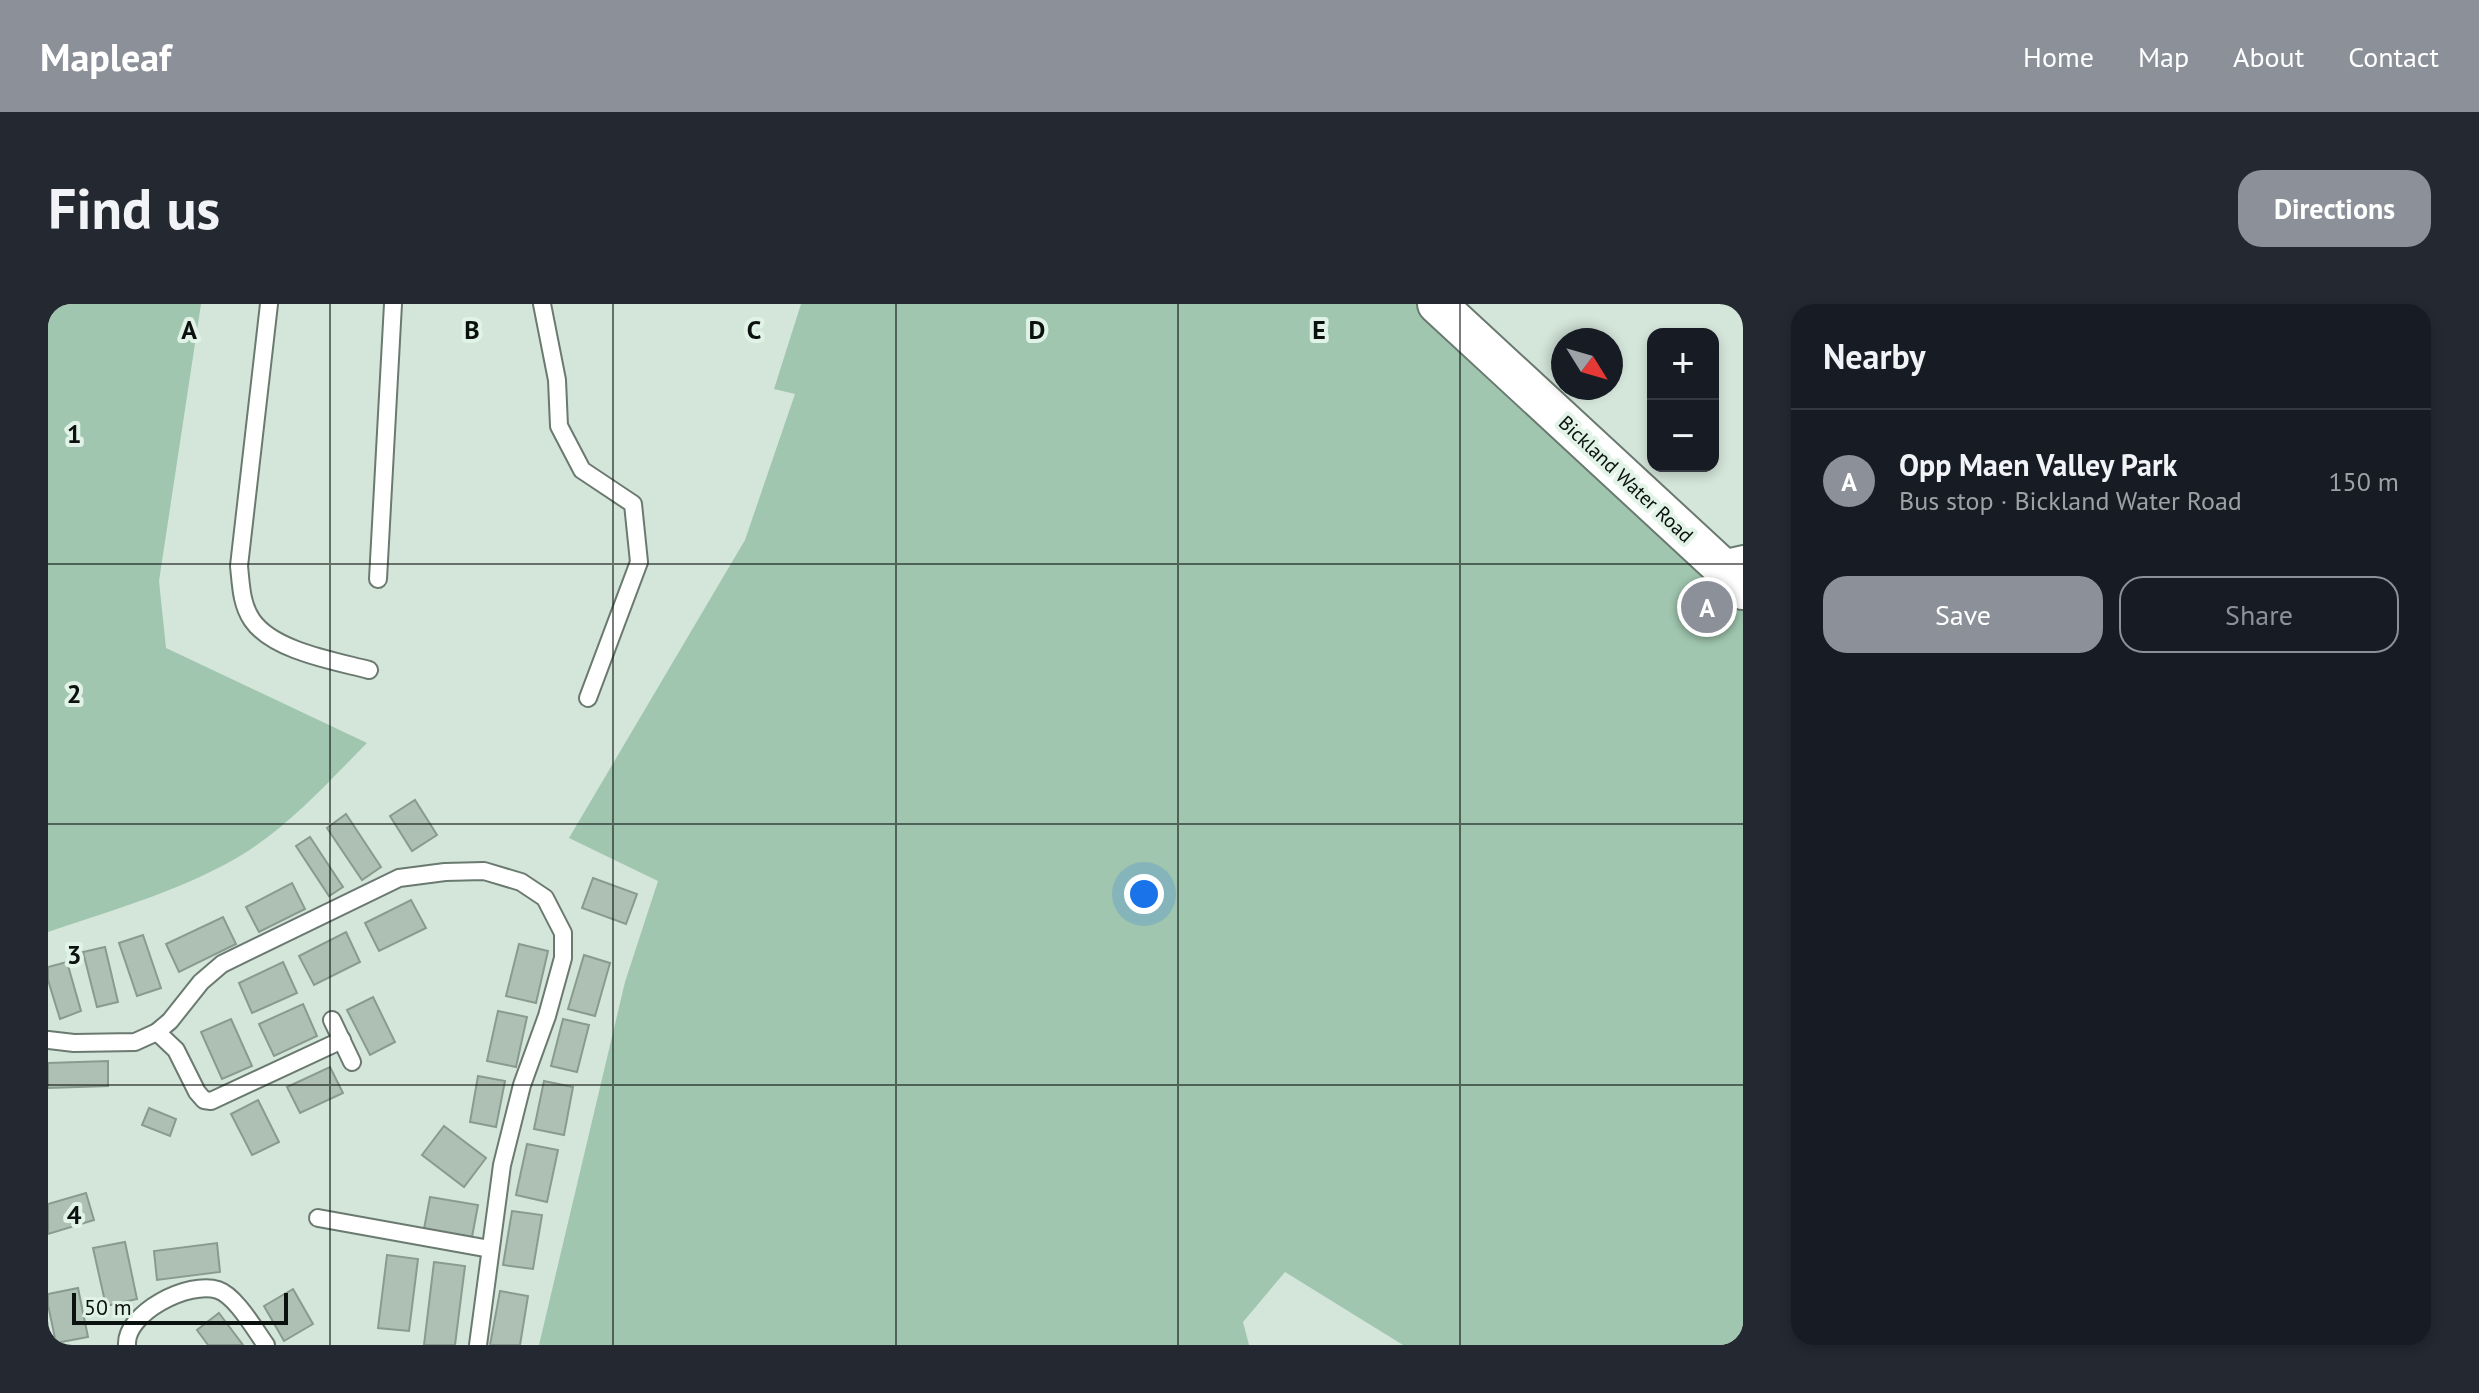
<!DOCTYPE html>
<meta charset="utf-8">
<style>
body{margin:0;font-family:"PT Sans",sans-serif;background:#242831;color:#f1f3f6}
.controls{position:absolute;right:24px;top:24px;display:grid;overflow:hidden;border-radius:16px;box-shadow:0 4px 12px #0003}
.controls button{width:72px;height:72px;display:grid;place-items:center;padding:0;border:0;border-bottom:2px solid #363941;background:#171b24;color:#f1f3f6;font:40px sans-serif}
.compass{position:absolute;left:1503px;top:24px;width:72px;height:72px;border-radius:50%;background:#171b24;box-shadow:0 4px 12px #0003;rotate:127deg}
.scale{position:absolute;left:24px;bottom:20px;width:216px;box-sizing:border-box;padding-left:8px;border:4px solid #0b110e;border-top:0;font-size:22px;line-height:28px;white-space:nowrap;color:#0b110e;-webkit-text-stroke:6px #e1f3e7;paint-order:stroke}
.you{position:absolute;left:1096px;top:590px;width:28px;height:28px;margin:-20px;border:6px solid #fff;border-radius:50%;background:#1a73e8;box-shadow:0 0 0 12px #1a73e833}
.badge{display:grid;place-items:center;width:52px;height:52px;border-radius:50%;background:#8c9099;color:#fff;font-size:26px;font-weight:700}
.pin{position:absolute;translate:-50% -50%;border:4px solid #fff;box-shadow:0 2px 8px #0006}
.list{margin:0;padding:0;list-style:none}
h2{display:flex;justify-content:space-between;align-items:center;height:104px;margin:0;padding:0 32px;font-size:34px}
h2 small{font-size:26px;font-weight:400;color:#9ea1a6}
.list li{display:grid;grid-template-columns:52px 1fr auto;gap:24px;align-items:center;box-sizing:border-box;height:144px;padding:0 32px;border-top:2px solid #363941}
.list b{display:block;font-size:30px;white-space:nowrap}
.list p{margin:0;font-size:26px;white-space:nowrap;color:#9ea1a6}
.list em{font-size:26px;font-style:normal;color:#9ea1a6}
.actions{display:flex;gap:16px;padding:24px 32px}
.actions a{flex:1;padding:18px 0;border:2px solid #8c9099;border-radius:24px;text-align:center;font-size:28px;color:#8c9099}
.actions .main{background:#8c9099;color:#fff}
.map{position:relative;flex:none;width:1695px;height:1041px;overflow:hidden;border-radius:24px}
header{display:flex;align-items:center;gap:48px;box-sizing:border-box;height:112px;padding:0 40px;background:#8c9099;color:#fff}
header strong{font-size:38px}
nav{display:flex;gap:44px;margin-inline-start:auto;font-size:28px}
.intro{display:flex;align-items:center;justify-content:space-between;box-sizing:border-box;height:192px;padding:0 48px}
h1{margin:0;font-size:56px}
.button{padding:20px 36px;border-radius:24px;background:#8c9099;color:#fff;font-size:28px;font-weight:700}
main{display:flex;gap:48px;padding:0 48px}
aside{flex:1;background:#171b24;border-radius:24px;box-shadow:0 4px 12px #0003}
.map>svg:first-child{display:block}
.green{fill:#a0c6af}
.building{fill:#aebfb4;stroke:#899a8f;stroke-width:2}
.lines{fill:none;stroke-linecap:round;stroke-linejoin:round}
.service-casing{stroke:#6a7a70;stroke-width:20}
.tertiary-casing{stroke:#6a7a70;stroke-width:42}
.service{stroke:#fff;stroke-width:16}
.tertiary{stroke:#fff;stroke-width:38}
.grid{fill:none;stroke:#0b110e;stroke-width:2;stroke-opacity:0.55}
.labels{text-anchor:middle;stroke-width:8;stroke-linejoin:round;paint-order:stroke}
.street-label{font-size:20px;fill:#0b110e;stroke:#e1f3e7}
.grid-label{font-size:26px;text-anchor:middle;font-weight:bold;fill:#0b110e;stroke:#e1f3e7;stroke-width:8;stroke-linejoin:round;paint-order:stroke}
</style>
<header>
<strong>Mapleaf</strong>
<nav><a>Home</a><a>Map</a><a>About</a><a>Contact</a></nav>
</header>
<div class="intro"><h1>Find us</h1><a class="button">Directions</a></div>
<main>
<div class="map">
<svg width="1695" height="1041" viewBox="0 0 1695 1041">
<rect width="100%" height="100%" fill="#d4e5da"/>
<!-- green -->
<g class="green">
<path d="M 0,0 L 153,0 L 111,277 L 118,344 L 319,439 C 281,477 246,517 200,547 C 140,585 67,605 0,628 Z"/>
<path d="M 753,0 L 1389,0 L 1695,286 L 1695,1041 L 1355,1041 L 1237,968 L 1195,1018 L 1201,1041 L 491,1041 L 577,678 L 610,577 L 521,534 L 697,236 L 747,90 L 726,85 Z"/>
</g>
<!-- building -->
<g class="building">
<path d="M 367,496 L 389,531 L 364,547 L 342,512 Z"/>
<path d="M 298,510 L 333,563 L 314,576 L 279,524 Z"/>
<path d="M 262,533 L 295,583 L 281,592 L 248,542 Z"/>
<path d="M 545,574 L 589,590 L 578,620 L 534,604 Z"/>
<path d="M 244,579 L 257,605 L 211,628 L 198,603 Z"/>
<path d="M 363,596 L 378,624 L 331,647 L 317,619 Z"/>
<path d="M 175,613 L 188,640 L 131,668 L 118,640 Z"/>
<path d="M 298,628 L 312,658 L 266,681 L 251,652 Z"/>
<path d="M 95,631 L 113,684 L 89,692 L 71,639 Z"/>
<path d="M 471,640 L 500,647 L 488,699 L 458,692 Z"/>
<path d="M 57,643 L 70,698 L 49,703 L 35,648 Z"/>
<path d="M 536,651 L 562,659 L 547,712 L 520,705 Z"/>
<path d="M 19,658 L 33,707 L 12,715 L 0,676 L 0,663 Z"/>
<path d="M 235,658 L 249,689 L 204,709 L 191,679 Z"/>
<path d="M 325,693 L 347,738 L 322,751 L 299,706 Z"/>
<path d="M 255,700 L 269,732 L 226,752 L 211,720 Z"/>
<path d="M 450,707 L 479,713 L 468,763 L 439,757 Z"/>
<path d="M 183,715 L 204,762 L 174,775 L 153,728 Z"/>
<path d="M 515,715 L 541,721 L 529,768 L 503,762 Z"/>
<path d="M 60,757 L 60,782 L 0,784 L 0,759 Z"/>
<path d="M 282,763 L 295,789 L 252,809 L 239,783 Z"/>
<path d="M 430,772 L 457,777 L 448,823 L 422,818 Z"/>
<path d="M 496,777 L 525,783 L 516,831 L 486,825 Z"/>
<path d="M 210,796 L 231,838 L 204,851 L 183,810 Z"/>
<path d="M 101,804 L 128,815 L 122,832 L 94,821 Z"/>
<path d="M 396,822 L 438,854 L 416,883 L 374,851 Z"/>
<path d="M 479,840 L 510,846 L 499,898 L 468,891 Z"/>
<path d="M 38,889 L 46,916 L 0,930 L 0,900 Z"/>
<path d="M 382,893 L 430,901 L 424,933 L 376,925 Z"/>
<path d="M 464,907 L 494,911 L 485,965 L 455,961 Z"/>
<path d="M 77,938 L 89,995 L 58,1002 L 45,944 Z"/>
<path d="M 169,939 L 172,968 L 109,976 L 106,947 Z"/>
<path d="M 339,951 L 370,955 L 361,1027 L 330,1024 Z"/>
<path d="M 386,958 L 417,962 L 407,1041 L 376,1041 Z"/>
<path d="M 30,984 L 40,1033 L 8,1039 L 0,1001 L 0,990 Z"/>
<path d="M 245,985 L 265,1020 L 236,1037 L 216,1002 Z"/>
<path d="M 452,987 L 480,992 L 472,1041 L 442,1041 Z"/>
<path d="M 171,1009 L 195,1041 L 160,1041 L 149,1026 Z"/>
</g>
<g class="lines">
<defs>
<g id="service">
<path d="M 221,0 L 191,262 C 193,280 193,300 204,316 C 225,347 287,357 321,366"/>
<path d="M 494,0 L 509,76 L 511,122 L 534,166 L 585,200 L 591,258 L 540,394"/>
<path d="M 1668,256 L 1695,250"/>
<path d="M 330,275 L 345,0"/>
<path d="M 284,716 L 304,758"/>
<path d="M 109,728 L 128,746 L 149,788 L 156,796 L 163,797 L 294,736"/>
<path d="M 0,736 L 26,739 L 87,738 L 109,728 L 122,717 L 153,678 L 174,660 L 351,574 L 397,568 L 436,567 L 473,578 L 497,594 L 515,629 L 515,654 L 499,712 L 474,781 L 454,861 L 430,1041"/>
<path d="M 270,914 L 442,945"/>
<path d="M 79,1041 C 77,1009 141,976 170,986 C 188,992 207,1026 218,1041"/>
</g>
<path id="tertiary" d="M 1389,0 L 1693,281 L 1695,286"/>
</defs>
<!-- service casing -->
<use href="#service" class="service-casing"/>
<!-- tertiary casing -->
<use href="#tertiary" class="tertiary-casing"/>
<!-- service -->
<use href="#service" class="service"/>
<!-- tertiary -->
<use href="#tertiary" class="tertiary"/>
</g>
<!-- grid -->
<path class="grid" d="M 282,0 L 282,1041M 565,0 L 565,1041M 848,0 L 848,1041M 1130,0 L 1130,1041M 1412,0 L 1412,1041M 0,260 L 1695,260M 0,520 L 1695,520M 0,781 L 1695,781"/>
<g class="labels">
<!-- street labels -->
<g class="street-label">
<text transform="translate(1578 175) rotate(43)" y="7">Bickland Water Road</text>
</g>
</g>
<g class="grid-label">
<text x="141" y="35">A</text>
<text x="424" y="35">B</text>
<text x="706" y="35">C</text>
<text x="989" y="35">D</text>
<text x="1271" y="35">E</text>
<text x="26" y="139">1</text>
<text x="26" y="399">2</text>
<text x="26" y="660">3</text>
<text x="26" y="920">4</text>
</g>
</svg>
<div class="controls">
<button>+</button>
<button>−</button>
</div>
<svg class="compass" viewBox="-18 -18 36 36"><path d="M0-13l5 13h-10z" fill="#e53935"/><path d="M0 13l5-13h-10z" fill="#9ea1a6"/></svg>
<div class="scale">50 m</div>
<div class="you"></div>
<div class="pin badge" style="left:1659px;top:303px">A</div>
</div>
<aside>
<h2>Nearby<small></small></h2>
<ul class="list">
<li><span class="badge">A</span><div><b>Opp Maen Valley Park</b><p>Bus stop · Bickland Water Road</p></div><em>150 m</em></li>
</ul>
<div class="actions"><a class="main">Save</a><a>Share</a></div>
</aside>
</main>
